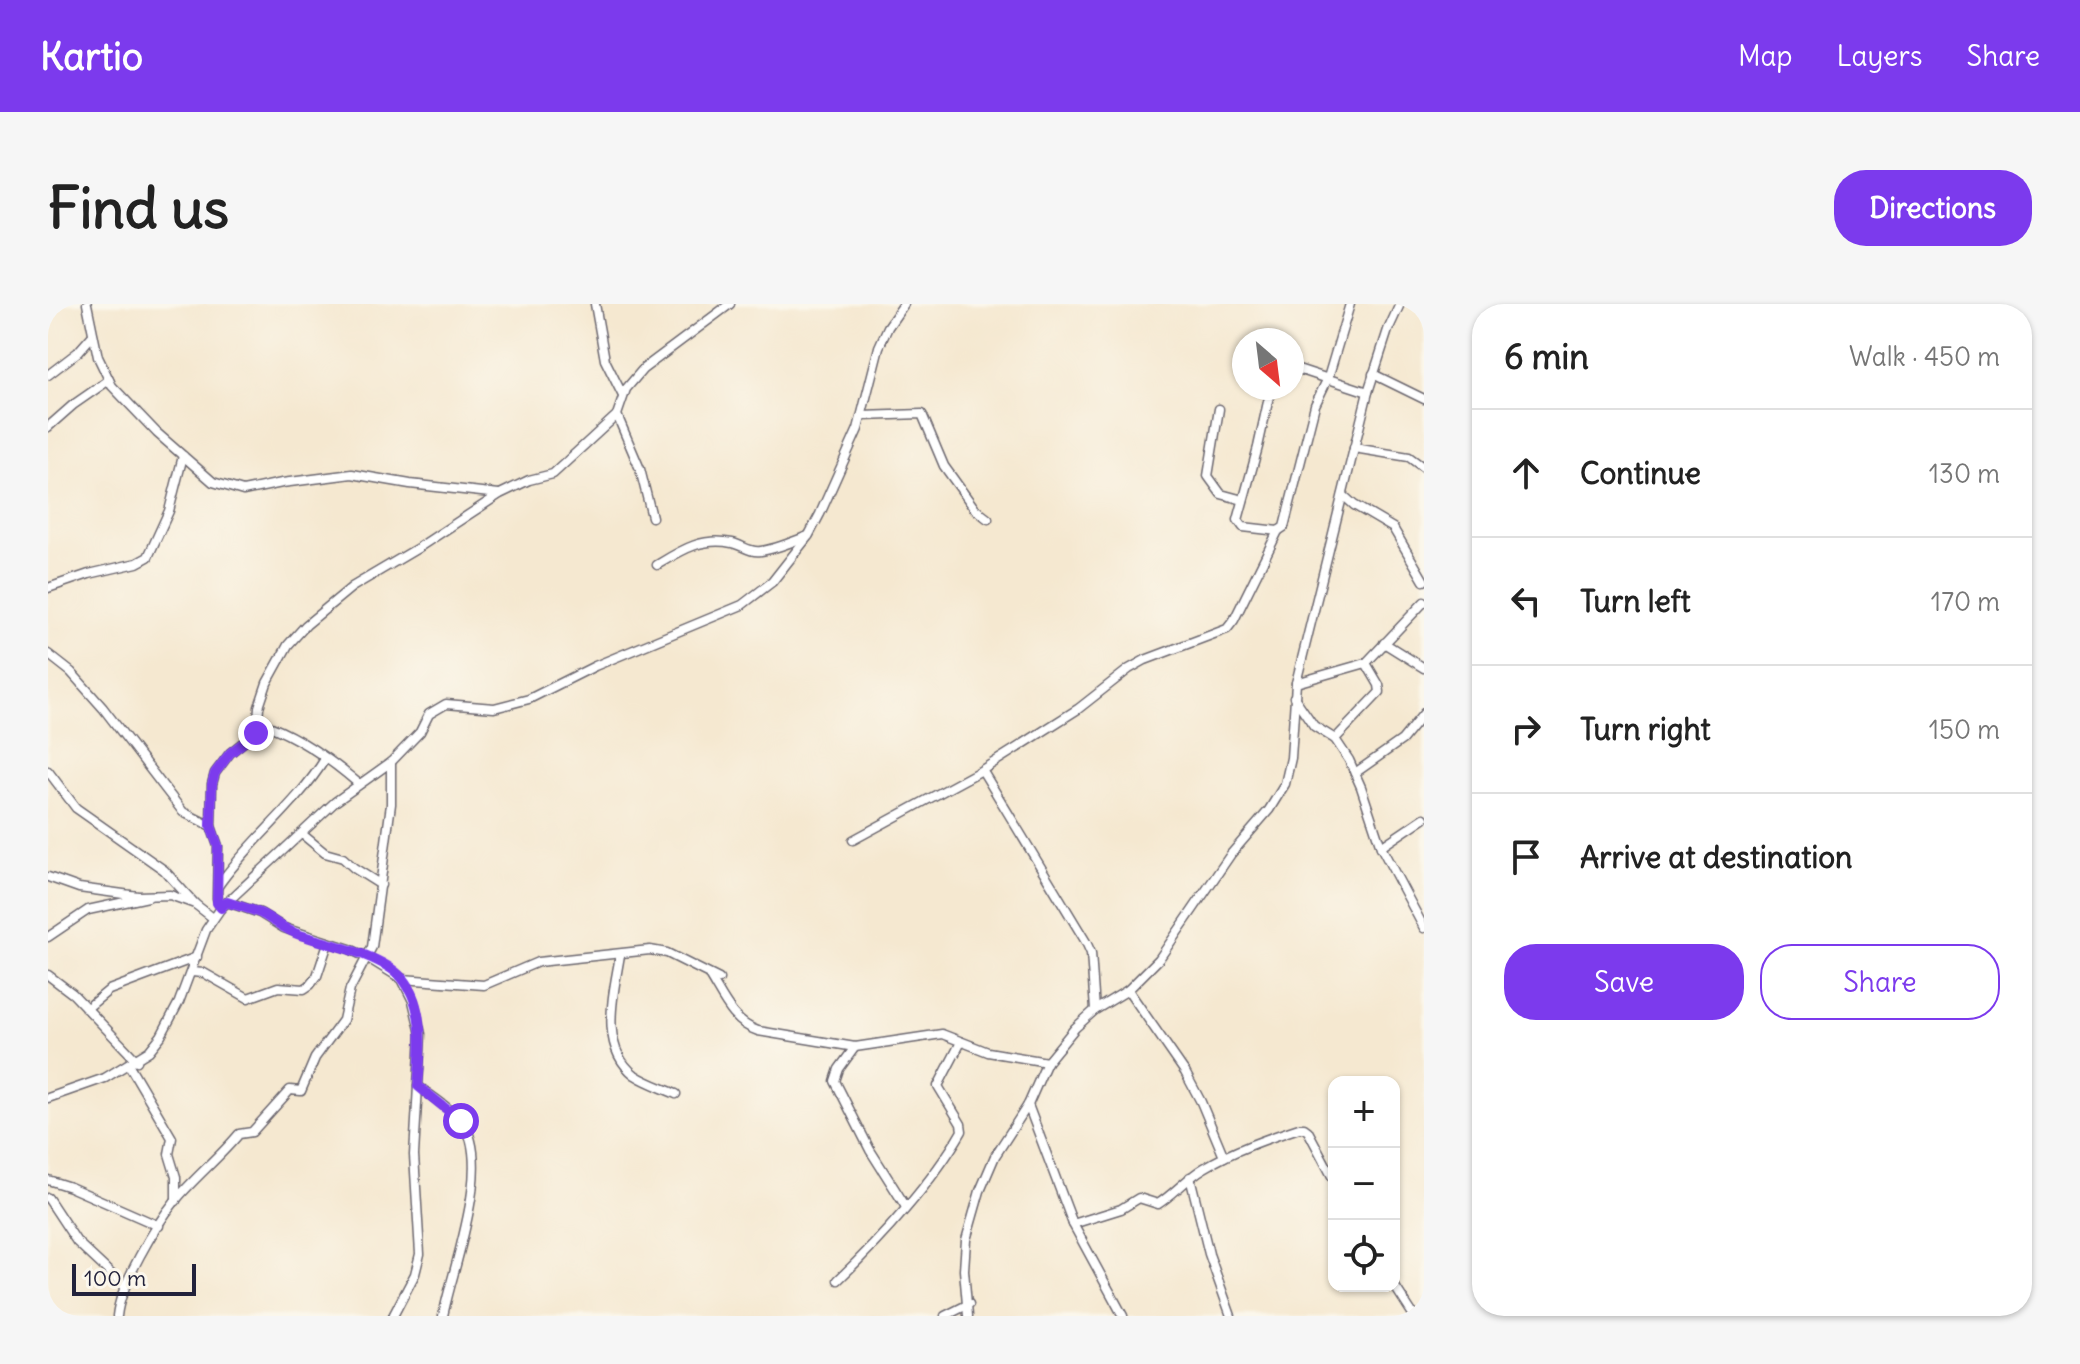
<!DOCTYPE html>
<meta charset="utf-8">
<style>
body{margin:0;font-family:Delius,sans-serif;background:#f6f6f6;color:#222}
.controls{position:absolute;right:24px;bottom:24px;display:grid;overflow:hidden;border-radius:16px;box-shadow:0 2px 6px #0004}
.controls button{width:72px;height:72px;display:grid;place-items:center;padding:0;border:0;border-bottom:2px solid #e0e0e0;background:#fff;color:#222;font:40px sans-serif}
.compass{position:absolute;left:1184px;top:24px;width:72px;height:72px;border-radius:50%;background:#fff;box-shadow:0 2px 6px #0004;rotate:152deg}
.scale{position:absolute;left:24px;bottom:20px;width:124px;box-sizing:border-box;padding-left:8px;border:4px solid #22223b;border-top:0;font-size:22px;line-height:28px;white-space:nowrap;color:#22223b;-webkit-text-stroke:6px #fbf7ec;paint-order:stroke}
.stop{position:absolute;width:24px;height:24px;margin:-18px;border:6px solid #7c3aed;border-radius:50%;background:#fff}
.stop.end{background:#7c3aed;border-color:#fff;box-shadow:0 2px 8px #0008}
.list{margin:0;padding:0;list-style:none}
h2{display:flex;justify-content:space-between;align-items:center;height:104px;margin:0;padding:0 32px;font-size:34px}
h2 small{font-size:26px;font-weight:400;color:#767676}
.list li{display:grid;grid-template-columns:52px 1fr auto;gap:24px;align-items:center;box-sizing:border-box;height:128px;padding:0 32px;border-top:2px solid #e0e0e0}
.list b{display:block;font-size:30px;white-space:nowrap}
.list em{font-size:26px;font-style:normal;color:#767676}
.actions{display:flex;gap:16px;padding:24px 32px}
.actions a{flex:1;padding:18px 0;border:2px solid #7c3aed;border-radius:32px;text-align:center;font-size:28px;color:#7c3aed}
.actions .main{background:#7c3aed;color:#fff}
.icon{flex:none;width:44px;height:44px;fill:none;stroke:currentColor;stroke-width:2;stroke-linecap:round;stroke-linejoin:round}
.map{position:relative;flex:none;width:1376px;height:1012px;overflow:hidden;border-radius:32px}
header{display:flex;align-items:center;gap:48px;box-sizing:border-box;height:112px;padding:0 40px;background:#7c3aed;color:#fff}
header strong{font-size:38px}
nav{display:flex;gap:44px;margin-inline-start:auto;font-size:28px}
.intro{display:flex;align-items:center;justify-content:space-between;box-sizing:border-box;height:192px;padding:0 48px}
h1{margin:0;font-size:56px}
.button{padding:20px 36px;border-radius:32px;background:#7c3aed;color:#fff;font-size:28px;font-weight:700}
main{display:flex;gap:48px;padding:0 48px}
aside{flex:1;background:#fff;border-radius:32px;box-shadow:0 2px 6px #0004}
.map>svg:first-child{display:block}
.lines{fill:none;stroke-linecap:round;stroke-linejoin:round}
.street-casing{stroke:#6c676f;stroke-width:11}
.street{stroke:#fff;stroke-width:8}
.route{stroke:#7c3aed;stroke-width:10}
</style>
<header>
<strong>Kartio</strong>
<nav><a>Map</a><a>Layers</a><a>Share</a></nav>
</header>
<div class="intro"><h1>Find us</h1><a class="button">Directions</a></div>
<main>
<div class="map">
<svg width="1376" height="1012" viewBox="0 0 1376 1012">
<rect width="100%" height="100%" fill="#fbf7ec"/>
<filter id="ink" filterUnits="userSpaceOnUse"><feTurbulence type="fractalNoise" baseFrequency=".0125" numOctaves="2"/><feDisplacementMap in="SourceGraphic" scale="16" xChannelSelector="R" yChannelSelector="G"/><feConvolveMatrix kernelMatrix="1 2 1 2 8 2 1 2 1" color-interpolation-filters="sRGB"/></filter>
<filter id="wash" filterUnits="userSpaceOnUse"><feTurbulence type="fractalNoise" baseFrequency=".006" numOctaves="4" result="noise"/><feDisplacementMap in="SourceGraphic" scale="32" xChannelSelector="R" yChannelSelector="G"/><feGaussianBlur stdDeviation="1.8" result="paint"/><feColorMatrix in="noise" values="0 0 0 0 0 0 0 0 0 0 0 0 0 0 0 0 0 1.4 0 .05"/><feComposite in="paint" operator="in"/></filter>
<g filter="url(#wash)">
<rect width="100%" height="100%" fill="#f5e8d0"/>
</g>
<g filter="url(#ink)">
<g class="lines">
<defs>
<g id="street">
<path d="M 39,0 L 50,53 L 64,82 L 109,129 L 165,178 L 195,187 L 234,179 L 304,170 L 362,180 L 451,190"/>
<path d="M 547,0 L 557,56 L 575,92"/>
<path d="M 1244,63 L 1320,88"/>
<path d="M 1325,70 L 1376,95"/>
<path d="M 0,71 L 30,48 L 45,31"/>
<path d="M 1223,84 L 1210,143 L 1190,216 L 1195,223 L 1230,227 L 1236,223 L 1267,101 L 1280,74 L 1302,0"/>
<path d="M 1171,105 L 1160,172 L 1173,190 L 1195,196"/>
<path d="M 569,111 L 592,165 L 604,213"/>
<path d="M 814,112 L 874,110 L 896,162 L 927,205 L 940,215"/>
<path d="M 0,123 L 25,101 L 61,76"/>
<path d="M 1306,144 L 1361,153 L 1376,164"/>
<path d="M 1295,191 L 1306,201 L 1345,224 L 1376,277"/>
<path d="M 609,261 C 634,246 653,233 684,239 C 694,241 702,249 713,247 C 728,245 746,237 760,232"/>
<path d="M 0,284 L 41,270 L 89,259 L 100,253 L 121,207 L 135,152"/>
<path d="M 1336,339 L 1376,364"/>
<path d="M 0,350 L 23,368 L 55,404 L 135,508 L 163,522"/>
<path d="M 1248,379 L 1318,359 L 1376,298"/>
<path d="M 1246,393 L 1266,422 L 1287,435 L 1301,456 L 1313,483 L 1333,543 L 1376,624"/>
<path d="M 210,418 C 247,430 282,455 311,480"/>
<path d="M 1287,435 L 1332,388 L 1331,381 L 1318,359"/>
<path d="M 934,466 L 1038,638 L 1043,649 L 1047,706"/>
<path d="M 0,467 L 28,504 L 116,566 L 147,600"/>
<path d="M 1307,469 L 1354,436 L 1376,409"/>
<path d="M 254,530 L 277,549 L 295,554 L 306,564 L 333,581"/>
<path d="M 805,536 L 934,466 L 1030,405 L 1081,365 L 1097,356 L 1179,325 L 1186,316 L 1230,227"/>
<path d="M 1333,543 L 1376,514"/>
<path d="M 0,573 L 31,584 L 90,592 L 122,591 L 147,600 L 165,614"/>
<path d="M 170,582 C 202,536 248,502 277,455"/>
<path d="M 179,598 L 212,609 L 236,624 L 302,645 L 320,654 L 354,675 L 365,697 L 373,730 L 366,851 L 372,950 L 367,970 L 345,1012"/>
<path d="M 173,604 L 169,594 L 170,542 L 163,522 L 164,480 L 167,469 L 182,449 L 209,427 L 211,403 L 219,379 L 240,341 L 258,321 L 304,283 L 370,244 L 452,190 L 481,176 L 505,170 L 569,111 L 578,85 L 595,65 L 682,0"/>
<path d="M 0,633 L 40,606 L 100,593"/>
<path d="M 572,651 C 566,689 550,743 587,771 C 599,779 615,784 628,790"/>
<path d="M 143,668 L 156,669 L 200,694 L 230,683 L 256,685 L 262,681 L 269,672 L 280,639"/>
<path d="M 0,671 L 25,690 L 89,757"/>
<path d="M 662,673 C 675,694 685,719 710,727 L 807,743 L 894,730 L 940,748 L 999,758"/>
<path d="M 354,675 L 436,681 L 490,658 L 602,646 L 619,649 L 671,675"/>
<path d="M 1080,686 L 1137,768 L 1153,798 L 1176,853"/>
<path d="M 38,705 L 61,686 L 149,653"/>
<path d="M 807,743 L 791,765 L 787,777 L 822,846 L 858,903"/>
<path d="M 81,761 L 124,834 L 121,850 L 128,873 L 128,897"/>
<path d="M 370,782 C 384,793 403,804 414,818 C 446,858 404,965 395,1012"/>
<path d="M 0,794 L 57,774 L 101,747 L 113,732 L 131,698 L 158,626 L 173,604 L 287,498 L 343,458 L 372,428 L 381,410 L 398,400 L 446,404 L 481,395 L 547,362 L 694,301 L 724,278 L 761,231 L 772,210 L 810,125 L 831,43 L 840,23 L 856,0"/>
<path d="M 980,801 L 1025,920 L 1075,1012"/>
<path d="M 1142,873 L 1161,950 L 1183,1012"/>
<path d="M 0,876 L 22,883 L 111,922"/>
<path d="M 0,894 L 29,938 L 76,982"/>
<path d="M 1025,920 L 1073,905 L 1091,894 L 1110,900 C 1126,890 1139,874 1156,864 C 1186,846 1218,835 1251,824 L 1256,824 L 1260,827 L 1286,876"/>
<path d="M 790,976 C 833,935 885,878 914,827 L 913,820 L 890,782 L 913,738"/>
<path d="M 1346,981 L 1366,1012"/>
<path d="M 69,1012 C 72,981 107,922 127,897 C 146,874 171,854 191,830 L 204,828 L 242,786 L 253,787 L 267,754 L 295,716 L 302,685 L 324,643 L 343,500 L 343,458"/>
<path d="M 897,1012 L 921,1000"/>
<path d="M 920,1012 L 916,966 L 918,936 L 932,887 L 947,852 L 980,801 L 999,758 L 1027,724 L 1047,706 L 1080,686 L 1111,655 L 1183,550 L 1221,506 L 1237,480 L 1243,454 L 1248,379 L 1320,88 L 1340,26 L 1352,0"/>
</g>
</defs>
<!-- street casing -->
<use href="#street" class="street-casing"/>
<!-- street -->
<use href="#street" class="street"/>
</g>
</g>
<g class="lines" filter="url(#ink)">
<!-- route -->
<path class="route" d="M 208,429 L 182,449 L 167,469 L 164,480 L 163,522 L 170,542 L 169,599 L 173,604 L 179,598 C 190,602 203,605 214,610 C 227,617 237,626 252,631 C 280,640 334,651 354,674 C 378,703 373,748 370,782 L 413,817"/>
</g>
</svg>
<div class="controls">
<button>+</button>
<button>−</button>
<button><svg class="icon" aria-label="locate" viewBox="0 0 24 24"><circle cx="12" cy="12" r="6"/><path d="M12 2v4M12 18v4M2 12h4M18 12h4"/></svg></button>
</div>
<svg class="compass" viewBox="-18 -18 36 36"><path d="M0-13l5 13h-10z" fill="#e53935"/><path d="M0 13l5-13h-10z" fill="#767676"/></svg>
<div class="scale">100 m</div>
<div class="stop" style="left:413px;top:817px"></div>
<div class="stop end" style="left:208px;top:429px"></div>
</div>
<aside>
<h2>6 min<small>Walk · 450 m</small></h2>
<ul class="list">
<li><svg class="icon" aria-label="ahead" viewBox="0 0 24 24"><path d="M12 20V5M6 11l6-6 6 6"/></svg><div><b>Continue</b></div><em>130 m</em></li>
<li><svg class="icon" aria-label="left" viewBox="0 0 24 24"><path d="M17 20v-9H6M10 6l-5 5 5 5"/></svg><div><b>Turn left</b></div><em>170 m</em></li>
<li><svg class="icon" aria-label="right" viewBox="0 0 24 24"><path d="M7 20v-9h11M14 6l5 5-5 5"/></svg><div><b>Turn right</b></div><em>150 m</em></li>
<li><svg class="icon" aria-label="arrive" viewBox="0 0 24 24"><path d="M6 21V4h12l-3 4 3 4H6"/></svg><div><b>Arrive at destination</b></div></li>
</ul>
<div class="actions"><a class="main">Save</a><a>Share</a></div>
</aside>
</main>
